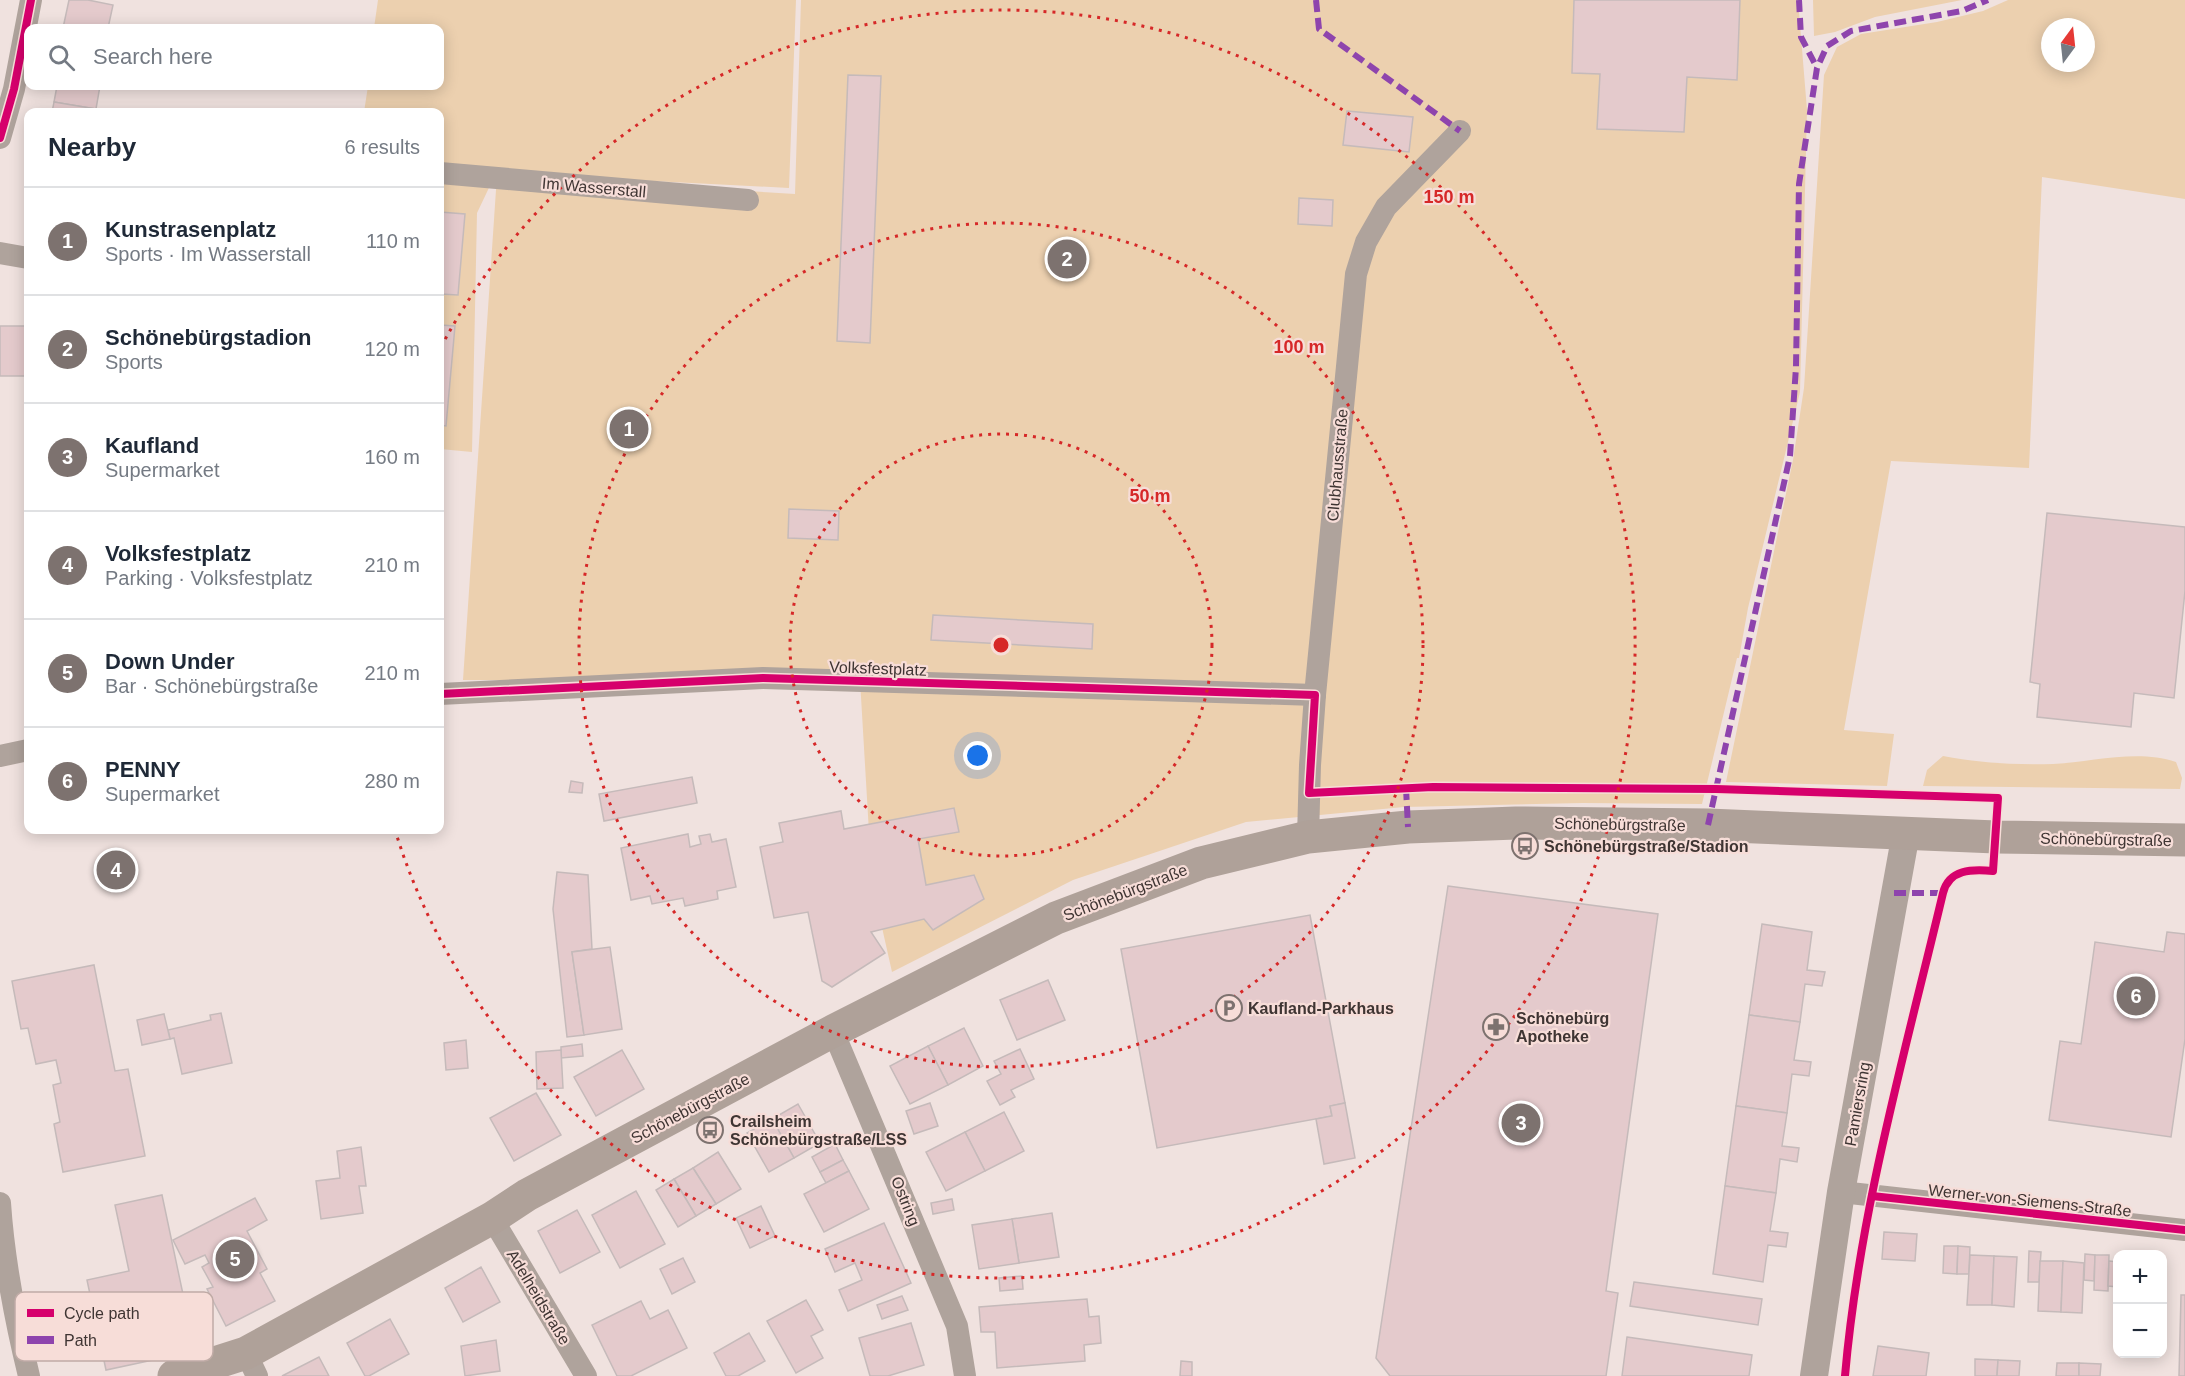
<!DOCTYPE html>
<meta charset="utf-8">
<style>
body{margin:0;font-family:Helvetica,sans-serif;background:#f2f2f3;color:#1f2937}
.controls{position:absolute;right:18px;bottom:18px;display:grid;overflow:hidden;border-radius:12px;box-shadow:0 3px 15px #0003}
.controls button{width:54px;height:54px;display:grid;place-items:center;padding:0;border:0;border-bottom:2px solid #e0e1e3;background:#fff;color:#1f2937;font:30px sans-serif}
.compass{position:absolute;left:2041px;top:18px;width:54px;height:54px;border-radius:50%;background:#fff;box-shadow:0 3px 15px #0003;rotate:15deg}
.you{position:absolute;left:978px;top:756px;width:21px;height:21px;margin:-15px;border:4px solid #fff;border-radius:50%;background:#1a73e8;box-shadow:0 0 0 9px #1a73e833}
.badge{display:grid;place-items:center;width:39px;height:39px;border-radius:50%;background:#7d726f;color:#fff;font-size:20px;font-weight:700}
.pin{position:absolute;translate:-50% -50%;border:3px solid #fff;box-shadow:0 2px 6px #0006}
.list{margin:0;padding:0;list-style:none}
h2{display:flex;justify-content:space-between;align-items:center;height:78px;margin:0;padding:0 24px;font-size:26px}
h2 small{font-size:20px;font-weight:400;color:#747a83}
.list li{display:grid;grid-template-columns:39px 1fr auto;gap:18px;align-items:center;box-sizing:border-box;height:108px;padding:0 24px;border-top:2px solid #e0e1e3}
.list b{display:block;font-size:22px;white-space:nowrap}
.list p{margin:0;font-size:20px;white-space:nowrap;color:#747a83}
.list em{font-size:20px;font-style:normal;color:#747a83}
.icon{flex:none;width:33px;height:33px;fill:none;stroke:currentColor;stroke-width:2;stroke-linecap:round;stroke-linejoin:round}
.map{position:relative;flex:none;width:2185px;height:1376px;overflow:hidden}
.search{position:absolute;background:#fff;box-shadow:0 3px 15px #0003;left:24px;top:24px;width:420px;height:66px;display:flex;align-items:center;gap:15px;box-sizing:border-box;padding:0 21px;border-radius:12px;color:#747a83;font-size:22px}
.panel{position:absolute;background:#fff;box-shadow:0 3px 15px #0003;left:24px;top:108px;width:420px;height:726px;border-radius:12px}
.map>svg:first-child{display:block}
.green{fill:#ecd0af;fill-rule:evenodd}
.building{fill:#e4cacc;stroke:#c5baba;stroke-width:1.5}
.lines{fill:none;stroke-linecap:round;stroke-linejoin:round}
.minor{stroke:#afa39c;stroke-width:22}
.tertiary{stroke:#afa39c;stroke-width:28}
.secondary{stroke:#afa199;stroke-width:33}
.quiet{stroke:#8e44ad;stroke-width:6;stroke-dasharray:12 6;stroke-linecap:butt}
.cycleway-casing{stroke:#f7ddd8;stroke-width:11}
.cycleway{stroke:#d6006c;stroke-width:8}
.ring{fill:none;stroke:#d62828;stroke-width:3;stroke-dasharray:3 6}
.labels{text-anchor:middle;stroke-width:4.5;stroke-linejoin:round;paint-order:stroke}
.street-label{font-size:16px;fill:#3f3533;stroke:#f7ddd8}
.poi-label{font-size:16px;font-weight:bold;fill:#3f3533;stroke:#f7ddd8;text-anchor:start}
.key{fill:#f7ddd8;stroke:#c0aba6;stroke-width:1.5}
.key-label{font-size:16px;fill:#3f3533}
.centre{fill:#d62828;stroke:#f7ddd8;stroke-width:3}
.ring-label{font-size:18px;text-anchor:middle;font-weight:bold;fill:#d62828;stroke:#f7ddd8;stroke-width:4.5;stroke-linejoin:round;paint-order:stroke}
</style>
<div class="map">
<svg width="2185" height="1376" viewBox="0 0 2185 1376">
<rect width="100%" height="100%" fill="#f0e2df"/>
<!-- green -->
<g class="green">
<path d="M 378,0 L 796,0 L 789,188 L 496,173 L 477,213 L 472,452 L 440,449 L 440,112 L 364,112 L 368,86 L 440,86 L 440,28 L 374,28 Z"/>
<path d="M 801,0 L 1798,0 L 1807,110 L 1800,392 L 1748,608 L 1739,658 L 1737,658 L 1702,804 L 1583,803 L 1404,807 L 1246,822 L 1073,880 L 892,972 L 872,883 L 860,680 L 463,680 L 497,175 L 795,194 Z"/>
<path d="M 1813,0 L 1962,0 L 1875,17 L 1835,32 L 1814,36 Z"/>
<path d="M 2008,0 L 2185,0 L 2185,199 L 2042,177 L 2029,468 L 1891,461 L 1844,730 L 1894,734 L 1887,786 L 1726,782 L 1793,460 L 1804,388 L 1824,75 L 1837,47 L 1861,34 L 1937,22 L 1983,11 ZM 2050,27 L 2086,27 L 2086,63 L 2050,63 Z"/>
<path d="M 1943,756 C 1981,763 2014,765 2053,764 C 2093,762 2137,749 2176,762 L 2182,778 L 2180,789 L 1923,786 L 1927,770 Z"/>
</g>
<!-- building -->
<g class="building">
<path d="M 69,0 L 88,0 L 113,5 L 108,28 L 63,28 Z"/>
<path d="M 1574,0 L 1740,0 L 1737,80 L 1687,77 L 1684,132 L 1597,129 L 1600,74 L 1572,73 Z"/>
<path d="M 848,75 L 881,76 L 870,343 L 837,341 Z"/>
<path d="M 57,86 L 100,86 L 96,109 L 54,102 Z"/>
<path d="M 54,102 L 96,109 L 95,112 L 52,112 Z"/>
<path d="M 1347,111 L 1413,117 L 1409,152 L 1343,145 Z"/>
<path d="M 1299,198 L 1333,200 L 1332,226 L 1298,224 Z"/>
<path d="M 440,212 L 465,214 L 458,295 L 440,294 Z"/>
<path d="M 440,325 L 455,326 L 446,426 L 440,425 Z"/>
<rect x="0" y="326" width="28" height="50"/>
<path d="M 789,509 L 839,511 L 838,540 L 788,538 Z"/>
<path d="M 2047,513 L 2185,527 L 2185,591 L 2174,698 L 2134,693 L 2131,727 L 2037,717 L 2040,684 L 2030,682 Z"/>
<path d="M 933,615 L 1093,624 L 1092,649 L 931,640 Z"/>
<path d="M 692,777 L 697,803 L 604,821 L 599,794 Z"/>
<path d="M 571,781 L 583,783 L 582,793 L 569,792 Z"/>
<path d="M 954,808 L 959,832 L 918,839 L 926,885 L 974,875 L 984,899 L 933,930 L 924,919 L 871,932 L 885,953 L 832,987 L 822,981 L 808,912 L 774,918 L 760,847 L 783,842 L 779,823 L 841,811 L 844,829 Z"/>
<path d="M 688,834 L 690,847 L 701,844 L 699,836 L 710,834 L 712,842 L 726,839 L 736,887 L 717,891 L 718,899 L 685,906 L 683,898 L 652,904 L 650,896 L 631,900 L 621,848 Z"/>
<path d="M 557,872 L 588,875 L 592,949 L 572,952 L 584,1035 L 567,1037 L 553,909 Z"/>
<path d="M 1448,886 L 1658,914 L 1606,1291 L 1618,1293 L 1606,1376 L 1390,1376 L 1376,1358 Z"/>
<path d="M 1310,915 L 1345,1103 L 1330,1106 L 1332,1116 L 1157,1148 L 1121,949 Z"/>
<path d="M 1762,924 L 1812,932 L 1807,970 L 1825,972 L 1822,986 L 1805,984 L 1800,1022 L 1749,1015 Z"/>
<path d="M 2167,932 L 2185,934 L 2185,1039 L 2171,1137 L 2049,1120 L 2060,1041 L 2081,1044 L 2095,942 L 2164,952 Z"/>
<path d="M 610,947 L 622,1029 L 584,1035 L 572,952 Z"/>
<path d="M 94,965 L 115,1071 L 128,1069 L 145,1156 L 63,1172 L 54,1124 L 60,1122 L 53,1085 L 61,1083 L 56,1060 L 36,1064 L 28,1028 L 21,1029 L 12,981 Z"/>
<path d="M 1048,980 L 1065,1020 L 1017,1040 L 1000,1000 Z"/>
<path d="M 221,1013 L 232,1063 L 182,1074 L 174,1038 L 170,1039 L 168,1030 L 211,1020 L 210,1015 Z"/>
<path d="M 164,1014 L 170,1039 L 142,1045 L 137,1020 Z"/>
<path d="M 1749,1015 L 1800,1022 L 1794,1060 L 1811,1062 L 1809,1076 L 1792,1074 L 1787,1113 L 1736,1106 Z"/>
<path d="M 964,1028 L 983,1066 L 948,1085 L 928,1046 Z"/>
<path d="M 466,1040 L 468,1068 L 446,1070 L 444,1043 Z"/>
<path d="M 582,1044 L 583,1056 L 561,1058 L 561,1047 Z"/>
<path d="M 928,1046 L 948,1085 L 910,1104 L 890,1066 Z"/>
<path d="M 1020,1049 L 1034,1079 L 1011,1090 L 1015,1097 L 1000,1105 L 987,1081 L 1001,1074 L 994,1061 Z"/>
<path d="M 561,1050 L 563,1088 L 537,1089 L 536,1052 Z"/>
<path d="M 622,1050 L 644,1089 L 596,1116 L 574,1077 Z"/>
<path d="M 536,1093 L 561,1135 L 514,1161 L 490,1118 Z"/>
<path d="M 930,1103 L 938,1126 L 914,1134 L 906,1111 Z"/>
<path d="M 1345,1103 L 1355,1158 L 1324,1164 L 1316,1119 L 1332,1116 L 1330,1106 Z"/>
<path d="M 798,1104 L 820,1143 L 794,1158 L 772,1119 Z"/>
<path d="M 1736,1106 L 1787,1113 L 1782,1146 L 1799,1148 L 1797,1162 L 1780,1159 L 1776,1193 L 1725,1186 Z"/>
<path d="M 1004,1112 L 1024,1151 L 985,1171 L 965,1132 Z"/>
<path d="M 772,1119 L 794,1158 L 769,1172 L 747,1133 Z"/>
<path d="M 965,1132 L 985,1171 L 946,1191 L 926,1152 Z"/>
<path d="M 835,1144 L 843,1160 L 820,1172 L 812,1157 Z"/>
<path d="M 361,1147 L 366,1186 L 359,1186 L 363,1213 L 321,1219 L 316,1181 L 340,1178 L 337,1151 Z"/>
<path d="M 718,1152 L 741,1189 L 716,1204 L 693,1168 Z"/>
<path d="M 843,1160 L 849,1171 L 826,1183 L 820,1172 Z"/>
<path d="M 693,1168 L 716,1204 L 696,1216 L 674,1179 Z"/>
<path d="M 849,1171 L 869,1209 L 824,1232 L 804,1194 Z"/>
<path d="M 674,1179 L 696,1216 L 678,1227 L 656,1190 Z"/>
<path d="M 1725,1186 L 1776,1193 L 1770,1231 L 1788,1233 L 1786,1247 L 1768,1245 L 1763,1282 L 1713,1274 Z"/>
<path d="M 636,1191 L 665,1244 L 620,1268 L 592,1215 Z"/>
<path d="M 162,1195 L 195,1351 L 106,1370 L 87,1280 L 129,1271 L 115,1205 Z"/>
<path d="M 255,1198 L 267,1220 L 247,1231 L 267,1269 L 260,1273 L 275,1301 L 226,1326 L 207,1289 L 213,1287 L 202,1267 L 209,1263 L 205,1255 L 185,1264 L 173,1240 Z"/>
<path d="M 952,1199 L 954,1210 L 933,1214 L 931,1203 Z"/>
<path d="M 761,1206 L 775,1236 L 750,1248 L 736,1218 Z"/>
<path d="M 577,1210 L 600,1252 L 560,1273 L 538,1231 Z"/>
<path d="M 1052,1213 L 1059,1257 L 1019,1263 L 1012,1219 Z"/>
<path d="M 1012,1219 L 1019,1263 L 979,1269 L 972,1225 Z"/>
<path d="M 884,1223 L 911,1283 L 848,1311 L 839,1290 L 862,1280 L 855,1263 L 835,1272 L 825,1249 Z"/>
<path d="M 1884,1232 L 1917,1234 L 1915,1261 L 1882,1259 Z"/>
<path d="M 1944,1246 L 1958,1246 L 1957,1274 L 1943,1273 Z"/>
<path d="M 1958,1246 L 1970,1247 L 1969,1274 L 1957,1274 Z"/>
<path d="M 2029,1251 L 2041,1252 L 2039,1282 L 2028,1282 Z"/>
<path d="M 2085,1254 L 2095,1255 L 2094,1281 L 2084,1280 Z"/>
<path d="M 1970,1255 L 1994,1256 L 1992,1305 L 1967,1305 Z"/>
<path d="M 2095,1255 L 2109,1255 L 2108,1291 L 2094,1290 Z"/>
<path d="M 1994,1256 L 2017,1257 L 2014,1307 L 1992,1305 Z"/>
<path d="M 683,1258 L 695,1282 L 672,1294 L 660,1269 Z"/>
<path d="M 2040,1261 L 2063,1261 L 2061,1312 L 2038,1311 Z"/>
<path d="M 2063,1261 L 2084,1263 L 2082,1313 L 2061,1312 Z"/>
<path d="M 2109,1261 L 2118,1262 L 2118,1287 L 2108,1286 Z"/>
<path d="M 481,1267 L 500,1302 L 463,1322 L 445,1288 Z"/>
<path d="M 1022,1276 L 1023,1289 L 1000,1291 L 999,1278 Z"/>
<path d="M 1634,1282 L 1762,1299 L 1758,1325 L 1630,1306 Z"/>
<path d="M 2181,1295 L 2185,1295 L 2185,1376 L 2179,1376 Z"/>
<path d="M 902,1296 L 908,1310 L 882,1319 L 877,1305 Z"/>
<path d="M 1087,1299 L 1089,1317 L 1099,1316 L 1101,1343 L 1084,1345 L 1085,1361 L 997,1368 L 995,1332 L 981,1332 L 979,1307 Z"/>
<path d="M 806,1300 L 823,1330 L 811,1336 L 823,1358 L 796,1373 L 767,1321 Z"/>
<path d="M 641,1301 L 650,1319 L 668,1310 L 687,1348 L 631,1376 L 617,1376 L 592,1325 Z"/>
<path d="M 390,1319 L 409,1354 L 369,1376 L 365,1376 L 347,1343 Z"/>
<path d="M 911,1323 L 924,1365 L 888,1376 L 870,1376 L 859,1338 Z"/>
<path d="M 749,1333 L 765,1361 L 738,1376 L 726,1376 L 714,1353 Z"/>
<path d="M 1627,1337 L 1752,1355 L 1749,1376 L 1622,1376 Z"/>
<path d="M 496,1340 L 500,1371 L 465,1376 L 461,1346 Z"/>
<path d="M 1878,1346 L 1929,1353 L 1926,1376 L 1873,1376 Z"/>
<path d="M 319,1357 L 329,1376 L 282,1376 Z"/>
<path d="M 1975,1359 L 1998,1360 L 1997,1376 L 1975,1376 Z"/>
<path d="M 1998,1360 L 2020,1361 L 2019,1376 L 1997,1376 Z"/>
<path d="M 1181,1361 L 1192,1362 L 1192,1376 L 1180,1376 Z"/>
<path d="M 2057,1363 L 2079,1363 L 2079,1376 L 2056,1376 Z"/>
<path d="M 2079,1363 L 2101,1364 L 2100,1376 L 2079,1376 Z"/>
</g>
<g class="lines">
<!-- minor -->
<g class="minor">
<path d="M 0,138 L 14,89 L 31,0"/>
<path d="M 440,173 L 748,200"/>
<path d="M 0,253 L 28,258"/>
<path d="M 440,694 L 763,678 L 1315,695"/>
<path d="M 0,756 L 28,750"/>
<path d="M 1308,837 L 1310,765 L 1315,695 L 1356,274 L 1366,242 L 1386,207 L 1460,131"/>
<path d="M 833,1031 L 957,1326 L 965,1376"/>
<path d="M 1841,1192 L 2185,1230"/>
<path d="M 0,1203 C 4,1262 15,1319 29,1376"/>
<path d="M 492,1218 L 586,1376"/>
<path d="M 246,1353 L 257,1376"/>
</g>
<!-- tertiary -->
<path class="tertiary" d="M 1814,1376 L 1841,1192 L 1906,833"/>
<!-- secondary -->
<path class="secondary" d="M 174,1376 L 246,1353 L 492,1218 L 527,1195 L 833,1031 L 1056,918 L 1201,863 L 1308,837 L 1408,827 L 1516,823 L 1708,825 L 1996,837 L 2185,840"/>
<!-- quiet -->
<g class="quiet">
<path d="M 1316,0 L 1319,29 L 1460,131"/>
<path d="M 1799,0 L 1801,37 L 1817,68"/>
<path d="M 1406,788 L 1408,827"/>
<path d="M 1708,825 L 1790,456 L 1796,367 L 1799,184 L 1817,68 L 1827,46 L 1851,31 L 1962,11 L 1988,0"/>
<path d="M 1894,893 L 1943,893"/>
</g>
<defs>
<g id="cycleway">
<path d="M 0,138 L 14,89 L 31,0"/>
<path d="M 440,694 L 763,678 L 1315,695 L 1309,793 L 1433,787 L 1716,789 L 1998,798 L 1993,871 C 1972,869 1949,869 1943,893 C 1905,1053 1859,1213 1845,1376"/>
<path d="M 1872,1196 L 2185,1230"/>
</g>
</defs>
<!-- cycleway casing -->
<use href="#cycleway" class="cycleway-casing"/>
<!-- cycleway -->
<use href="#cycleway" class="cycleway"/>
</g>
<!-- distance rings -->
<g class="ring">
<circle cx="1001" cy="645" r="211"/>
<circle cx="1001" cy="645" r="422"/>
<path d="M441 347A634 634 0 1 1 395 830"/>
</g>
<!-- icons -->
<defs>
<symbol id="bus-ring" viewBox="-11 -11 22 22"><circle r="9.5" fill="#f7ddd8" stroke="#7d726f" stroke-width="1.5"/><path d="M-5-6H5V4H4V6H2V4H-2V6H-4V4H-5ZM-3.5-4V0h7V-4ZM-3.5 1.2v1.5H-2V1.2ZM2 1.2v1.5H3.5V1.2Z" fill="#7d726f"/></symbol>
<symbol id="parking-ring" viewBox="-11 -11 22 22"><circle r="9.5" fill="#f7ddd8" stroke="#7d726f" stroke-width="1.5"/><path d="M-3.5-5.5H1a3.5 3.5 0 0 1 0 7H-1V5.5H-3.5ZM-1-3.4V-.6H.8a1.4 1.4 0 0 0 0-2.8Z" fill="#7d726f"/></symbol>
<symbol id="pharmacy-ring" viewBox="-11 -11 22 22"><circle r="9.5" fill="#f7ddd8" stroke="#7d726f" stroke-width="1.5"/><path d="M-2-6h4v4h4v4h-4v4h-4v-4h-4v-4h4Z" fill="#7d726f"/></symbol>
</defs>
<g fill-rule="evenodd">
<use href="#bus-ring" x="1510" y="831" width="30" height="30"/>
<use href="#parking-ring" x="1214" y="993" width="30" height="30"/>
<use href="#pharmacy-ring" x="1481" y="1012" width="30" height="30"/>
<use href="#bus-ring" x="695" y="1115" width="30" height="30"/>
</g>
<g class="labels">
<!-- street labels -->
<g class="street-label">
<text transform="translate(594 187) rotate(5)" y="6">Im Wasserstall</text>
<text transform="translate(1337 465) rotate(-85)" y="6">Clubhausstraße</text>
<text transform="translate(878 668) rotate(2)" y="6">Volksfestplatz</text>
<text transform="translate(1620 824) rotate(1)" y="6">Schönebürgstraße</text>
<text transform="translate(2106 839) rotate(1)" y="6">Schönebürgstraße</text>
<text transform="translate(1125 892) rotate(-21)" y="6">Schönebürgstraße</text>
<text transform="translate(1857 1104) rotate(-80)" y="6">Pamiersring</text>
<text transform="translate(690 1108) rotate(-28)" y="6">Schönebürgstraße</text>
<text transform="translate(2030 1200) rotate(6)" y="6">Werner-von-Siemens-Straße</text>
<text transform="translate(906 1201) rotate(68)" y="6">Ostring</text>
<text transform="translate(539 1297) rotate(59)" y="6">Adelheidstraße</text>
</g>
<!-- poi labels -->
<g class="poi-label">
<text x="1544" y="852">Schönebürgstraße/Stadion</text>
<text x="1248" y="1014">Kaufland-Parkhaus</text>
<text x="1516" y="1024">Schönebürg<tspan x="1516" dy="18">Apotheke</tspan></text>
<text x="730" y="1127">Crailsheim<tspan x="730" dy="18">Schönebürgstraße/LSS</tspan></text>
</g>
</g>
<!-- legend -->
<rect x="15" y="1292" width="198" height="69" rx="9" class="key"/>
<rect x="27" y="1309" width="27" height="8" fill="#d6006c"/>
<rect x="27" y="1336" width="27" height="8" fill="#8e44ad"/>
<g class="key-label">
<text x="64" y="1319">Cycle path</text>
<text x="64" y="1346">Path</text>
</g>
<circle cx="1001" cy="645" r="9" class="centre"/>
<g class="ring-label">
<text x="1449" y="203">150 m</text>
<text x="1299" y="353">100 m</text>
<text x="1150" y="502">50 m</text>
</g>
</svg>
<div class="controls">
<button>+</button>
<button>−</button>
</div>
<svg class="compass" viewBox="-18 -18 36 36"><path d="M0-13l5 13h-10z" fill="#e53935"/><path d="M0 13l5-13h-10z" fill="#747a83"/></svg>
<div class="you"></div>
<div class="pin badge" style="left:629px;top:429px">1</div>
<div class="pin badge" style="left:1067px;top:259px">2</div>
<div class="pin badge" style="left:1521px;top:1123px">3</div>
<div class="pin badge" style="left:116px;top:870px">4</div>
<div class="pin badge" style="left:235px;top:1259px">5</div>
<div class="pin badge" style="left:2136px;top:996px">6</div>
<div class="search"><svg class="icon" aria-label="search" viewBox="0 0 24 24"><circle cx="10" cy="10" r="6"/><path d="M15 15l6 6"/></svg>Search here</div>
<section class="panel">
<h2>Nearby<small>6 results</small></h2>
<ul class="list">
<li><span class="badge">1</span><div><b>Kunstrasenplatz</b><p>Sports · Im Wasserstall</p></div><em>110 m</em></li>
<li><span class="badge">2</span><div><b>Schönebürgstadion</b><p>Sports</p></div><em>120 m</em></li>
<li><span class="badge">3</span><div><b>Kaufland</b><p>Supermarket</p></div><em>160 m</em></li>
<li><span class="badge">4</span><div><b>Volksfestplatz</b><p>Parking · Volksfestplatz</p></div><em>210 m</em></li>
<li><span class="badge">5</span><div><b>Down Under</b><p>Bar · Schönebürgstraße</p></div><em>210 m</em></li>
<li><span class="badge">6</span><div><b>PENNY</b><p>Supermarket</p></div><em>280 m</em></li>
</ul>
</section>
</div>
